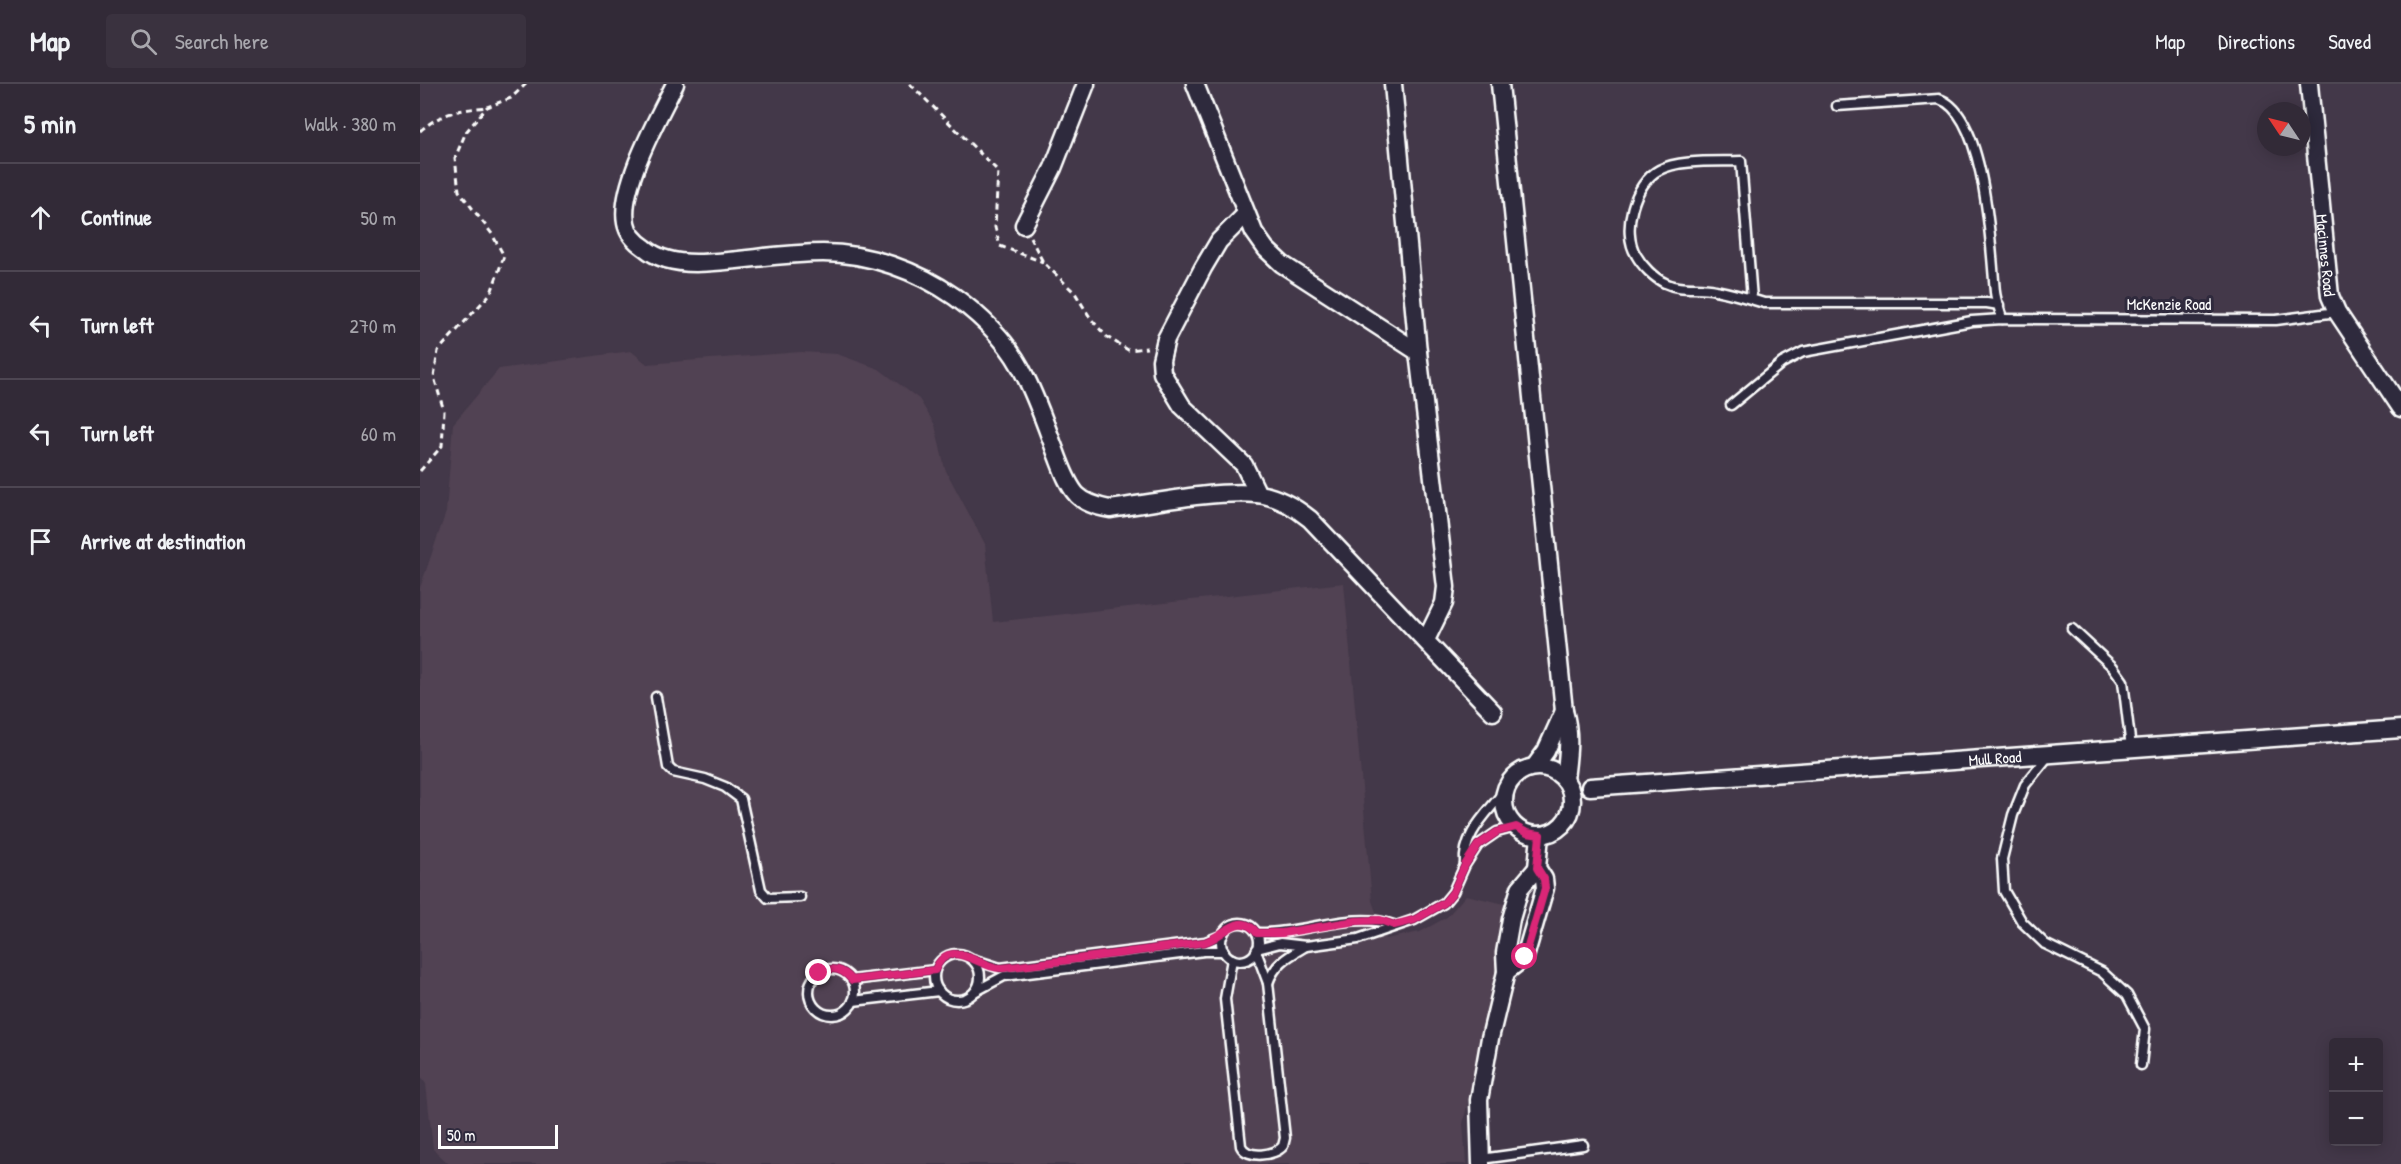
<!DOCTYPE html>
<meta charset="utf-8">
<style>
body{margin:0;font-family:"Patrick Hand",sans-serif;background:#3a323f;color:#f1f3f6}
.controls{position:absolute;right:18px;bottom:18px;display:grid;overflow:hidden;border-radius:6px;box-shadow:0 3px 15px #0003}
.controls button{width:54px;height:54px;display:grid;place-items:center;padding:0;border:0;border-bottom:2px solid #4d4652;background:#322a37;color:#f1f3f6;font:30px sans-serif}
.compass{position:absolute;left:1837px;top:18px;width:54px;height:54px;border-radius:50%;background:#322a37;box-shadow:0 3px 15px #0003;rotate:305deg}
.scale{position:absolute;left:18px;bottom:15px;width:120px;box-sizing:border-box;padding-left:6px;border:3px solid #fff;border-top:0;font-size:16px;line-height:21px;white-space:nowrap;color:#fff;-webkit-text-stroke:4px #2f2a3d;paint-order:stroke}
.stop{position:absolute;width:18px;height:18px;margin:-14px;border:4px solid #db2777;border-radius:50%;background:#fff}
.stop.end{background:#db2777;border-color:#fff;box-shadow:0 2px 6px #0008}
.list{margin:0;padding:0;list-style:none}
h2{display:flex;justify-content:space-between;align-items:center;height:78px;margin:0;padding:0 24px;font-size:26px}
h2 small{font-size:20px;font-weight:400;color:#a8a7ad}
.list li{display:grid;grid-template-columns:39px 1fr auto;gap:18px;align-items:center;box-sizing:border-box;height:108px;padding:0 24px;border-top:2px solid #4d4652}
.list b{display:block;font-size:22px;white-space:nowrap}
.list em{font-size:20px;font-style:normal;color:#a8a7ad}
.icon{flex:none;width:33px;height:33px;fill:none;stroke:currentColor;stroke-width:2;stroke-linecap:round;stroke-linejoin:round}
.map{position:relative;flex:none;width:1981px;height:1080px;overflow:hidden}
header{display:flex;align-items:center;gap:36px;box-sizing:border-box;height:84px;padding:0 30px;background:#322a37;border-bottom:2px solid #4d4652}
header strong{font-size:28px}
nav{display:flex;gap:33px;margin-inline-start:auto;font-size:21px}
.search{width:420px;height:54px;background:#3a323f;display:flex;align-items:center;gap:15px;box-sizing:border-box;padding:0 21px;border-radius:6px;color:#a8a7ad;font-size:22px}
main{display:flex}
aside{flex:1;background:#322a37}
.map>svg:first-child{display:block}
.built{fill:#514252}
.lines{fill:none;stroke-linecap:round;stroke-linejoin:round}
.service-casing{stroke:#fff;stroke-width:13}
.minor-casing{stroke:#fff;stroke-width:21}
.path{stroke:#fff;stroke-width:3;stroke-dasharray:6 4.5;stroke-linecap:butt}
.service{stroke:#2f2a3d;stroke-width:8}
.minor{stroke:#2f2a3d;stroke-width:16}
.route{stroke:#db2777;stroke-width:8}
.labels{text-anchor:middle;stroke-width:6;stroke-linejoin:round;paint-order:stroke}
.street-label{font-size:16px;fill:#fff;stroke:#2f2a3d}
</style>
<header>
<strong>Map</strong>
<div class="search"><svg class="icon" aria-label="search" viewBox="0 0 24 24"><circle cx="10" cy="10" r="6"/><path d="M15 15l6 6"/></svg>Search here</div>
<nav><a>Map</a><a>Directions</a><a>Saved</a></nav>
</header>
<main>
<aside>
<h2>5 min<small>Walk · 380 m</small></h2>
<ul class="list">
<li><svg class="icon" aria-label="ahead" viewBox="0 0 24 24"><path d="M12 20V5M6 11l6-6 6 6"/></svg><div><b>Continue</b></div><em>50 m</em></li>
<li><svg class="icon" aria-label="left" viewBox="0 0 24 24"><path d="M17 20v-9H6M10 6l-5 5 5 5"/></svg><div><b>Turn left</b></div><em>270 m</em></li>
<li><svg class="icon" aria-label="left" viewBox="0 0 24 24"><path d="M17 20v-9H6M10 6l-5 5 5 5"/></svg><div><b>Turn left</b></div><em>60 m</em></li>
<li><svg class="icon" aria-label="arrive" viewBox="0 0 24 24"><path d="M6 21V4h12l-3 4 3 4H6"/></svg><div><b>Arrive at destination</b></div></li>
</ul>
</aside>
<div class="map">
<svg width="1981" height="1080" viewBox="0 0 1981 1080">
<rect width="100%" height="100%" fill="#433849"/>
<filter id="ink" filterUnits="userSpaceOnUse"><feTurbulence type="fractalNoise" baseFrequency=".0167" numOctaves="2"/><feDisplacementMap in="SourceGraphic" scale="12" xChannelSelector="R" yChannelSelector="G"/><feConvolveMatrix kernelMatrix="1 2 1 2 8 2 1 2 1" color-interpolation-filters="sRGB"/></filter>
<g filter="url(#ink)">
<!-- built -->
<path class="built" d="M 211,267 L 227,280 L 381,268 L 417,270 L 459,285 L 499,315 L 515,341 L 525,385 L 565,460 L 573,538 L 924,499 L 952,817 L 966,855 L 1000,848 L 1027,833 L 1046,811 L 1089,821 L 1043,1040 L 1046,1080 L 29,1080 L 13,1065 L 6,1000 L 0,991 L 0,504 L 26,428 L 33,340 L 79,285 Z"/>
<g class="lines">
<defs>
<g id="service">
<path d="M 1417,22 L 1519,15 C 1566,30 1571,167 1575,208 C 1576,217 1580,226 1582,235"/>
<path d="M 1332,215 L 1321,77 C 1298,78 1259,75 1239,86 C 1214,99 1201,147 1216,171 C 1222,182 1234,194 1245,199 C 1261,207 1279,202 1295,206 C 1311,209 1328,214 1344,219 L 1567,219 L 1579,221"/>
<path d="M 1311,321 L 1362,279 L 1383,268 L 1552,237 L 1582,235 L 1856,236 L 1917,228"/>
<path d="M 1652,545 L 1693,583 L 1703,597 L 1711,664"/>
<path d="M 236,613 L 248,683 L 253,688 L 285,695 L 305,703 L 321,715 L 341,806 L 348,814 L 380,813"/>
<path d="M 1630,670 L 1605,701 L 1593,731 L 1582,775 L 1584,807 L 1602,838 L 1625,860 L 1682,888 L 1707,911 L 1725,945 L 1721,981"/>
<path d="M 1045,780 C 1042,750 1068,729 1085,706"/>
<circle cx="820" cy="858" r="19"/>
<path d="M 837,849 C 881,851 933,826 974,841"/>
<path d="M 837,865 L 860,859 L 886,862 L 938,855 L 994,836 L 1024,819 L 1033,808 L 1045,781 L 1058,761 L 1077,748 L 1096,743"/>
<path d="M 836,867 L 848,899"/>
<circle cx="537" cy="893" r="23"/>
<path d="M 552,875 L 580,884 L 785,858 L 803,851"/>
<path d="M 812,875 L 805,915 L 821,1062 C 827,1075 855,1072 863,1062 L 865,1054 L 848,899 C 855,879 869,872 886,862"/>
<circle cx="412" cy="908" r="23"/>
<path d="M 432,896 L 515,886"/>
<path d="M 556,907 L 584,892 L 784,867 L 804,867"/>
<path d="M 433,917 L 519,907"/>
<path d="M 1061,1075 L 1163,1061"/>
</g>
<g id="minor">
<path d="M 255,0 C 238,34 199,103 206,139 C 208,150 216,158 225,164 C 239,176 258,179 276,179 C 318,178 360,169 403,169 C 449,169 498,187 535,213 C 564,234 591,261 606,294 C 619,320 628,348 638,374 C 643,387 648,401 657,411 C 665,419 679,423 690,425 C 733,419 794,406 837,410 C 857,412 875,423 890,435 L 1073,628"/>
<path d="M 775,0 L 834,148 L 846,165 L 862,180 L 998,268"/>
<path d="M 973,0 L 998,268 L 1026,503 L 1024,519 L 1006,556"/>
<path d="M 1080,0 L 1144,627 C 1151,650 1148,671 1145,695"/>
<path id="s1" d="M 1889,0 L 1910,212 L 1917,228 L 1981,324"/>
<path d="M 826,130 L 799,157 L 783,184 L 746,255 L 741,276 L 742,289 L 762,322 L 824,381 L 838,410"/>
<path d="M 604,141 L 633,84 L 666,0"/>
<path d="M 1115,682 L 1126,667 L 1144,627"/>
<circle cx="1118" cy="717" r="34"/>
<path id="s2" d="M 1170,703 L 1981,645"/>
<path d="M 1086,888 L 1105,873 L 1125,804 L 1124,795 L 1117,784 L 1120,751"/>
<path d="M 1061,1080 L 1059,1016 L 1070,954 L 1086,888 L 1085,869 L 1091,835 L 1100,804 L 1117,784"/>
</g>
</defs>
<!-- service casing -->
<use href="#service" class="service-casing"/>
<!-- minor casing -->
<use href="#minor" class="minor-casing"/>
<!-- path -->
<g class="path">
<path d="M 490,0 L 578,87 L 575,143 L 580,162 L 623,178"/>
<path d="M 0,47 C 22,28 39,26 67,23"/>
<path d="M 610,153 L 623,178 L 655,209 L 671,235 L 687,253 L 708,266 L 727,264"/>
<path d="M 0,387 L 22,362 L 24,327 L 14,293 L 18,267 L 71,209 L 84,172 L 72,150 L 39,107 L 35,74 L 46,48 L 67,23 L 91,14 L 106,0"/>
</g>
<!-- service -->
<use href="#service" class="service"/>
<!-- minor -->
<use href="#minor" class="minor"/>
</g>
</g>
<g class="lines" filter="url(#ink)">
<!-- route -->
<path class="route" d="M 399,889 C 411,882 423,885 432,896 L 515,886 C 530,850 560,886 583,884 C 651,876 718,867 785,858 C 804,852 820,826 837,849 L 862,849 L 936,837 L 960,836 L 974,841 L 994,836 L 1024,819 L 1033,808 L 1045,781 L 1058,761 L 1077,748 L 1096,743 L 1107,749 L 1120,751 L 1117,784 L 1124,795 L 1125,804 L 1105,873"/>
</g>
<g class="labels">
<!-- street labels -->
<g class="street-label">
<text dy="6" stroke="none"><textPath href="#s1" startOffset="172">Macinnes Road</textPath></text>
<text x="1749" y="226">McKenzie Road</text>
<text dy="6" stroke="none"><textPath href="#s2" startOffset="406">Mull Road</textPath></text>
</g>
</g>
</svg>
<div class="controls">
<button>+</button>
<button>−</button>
</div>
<svg class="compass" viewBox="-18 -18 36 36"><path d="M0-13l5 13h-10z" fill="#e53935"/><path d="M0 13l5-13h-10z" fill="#a8a7ad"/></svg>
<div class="scale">50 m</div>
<div class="stop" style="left:1105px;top:873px"></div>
<div class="stop end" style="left:399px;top:889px"></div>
</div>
</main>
